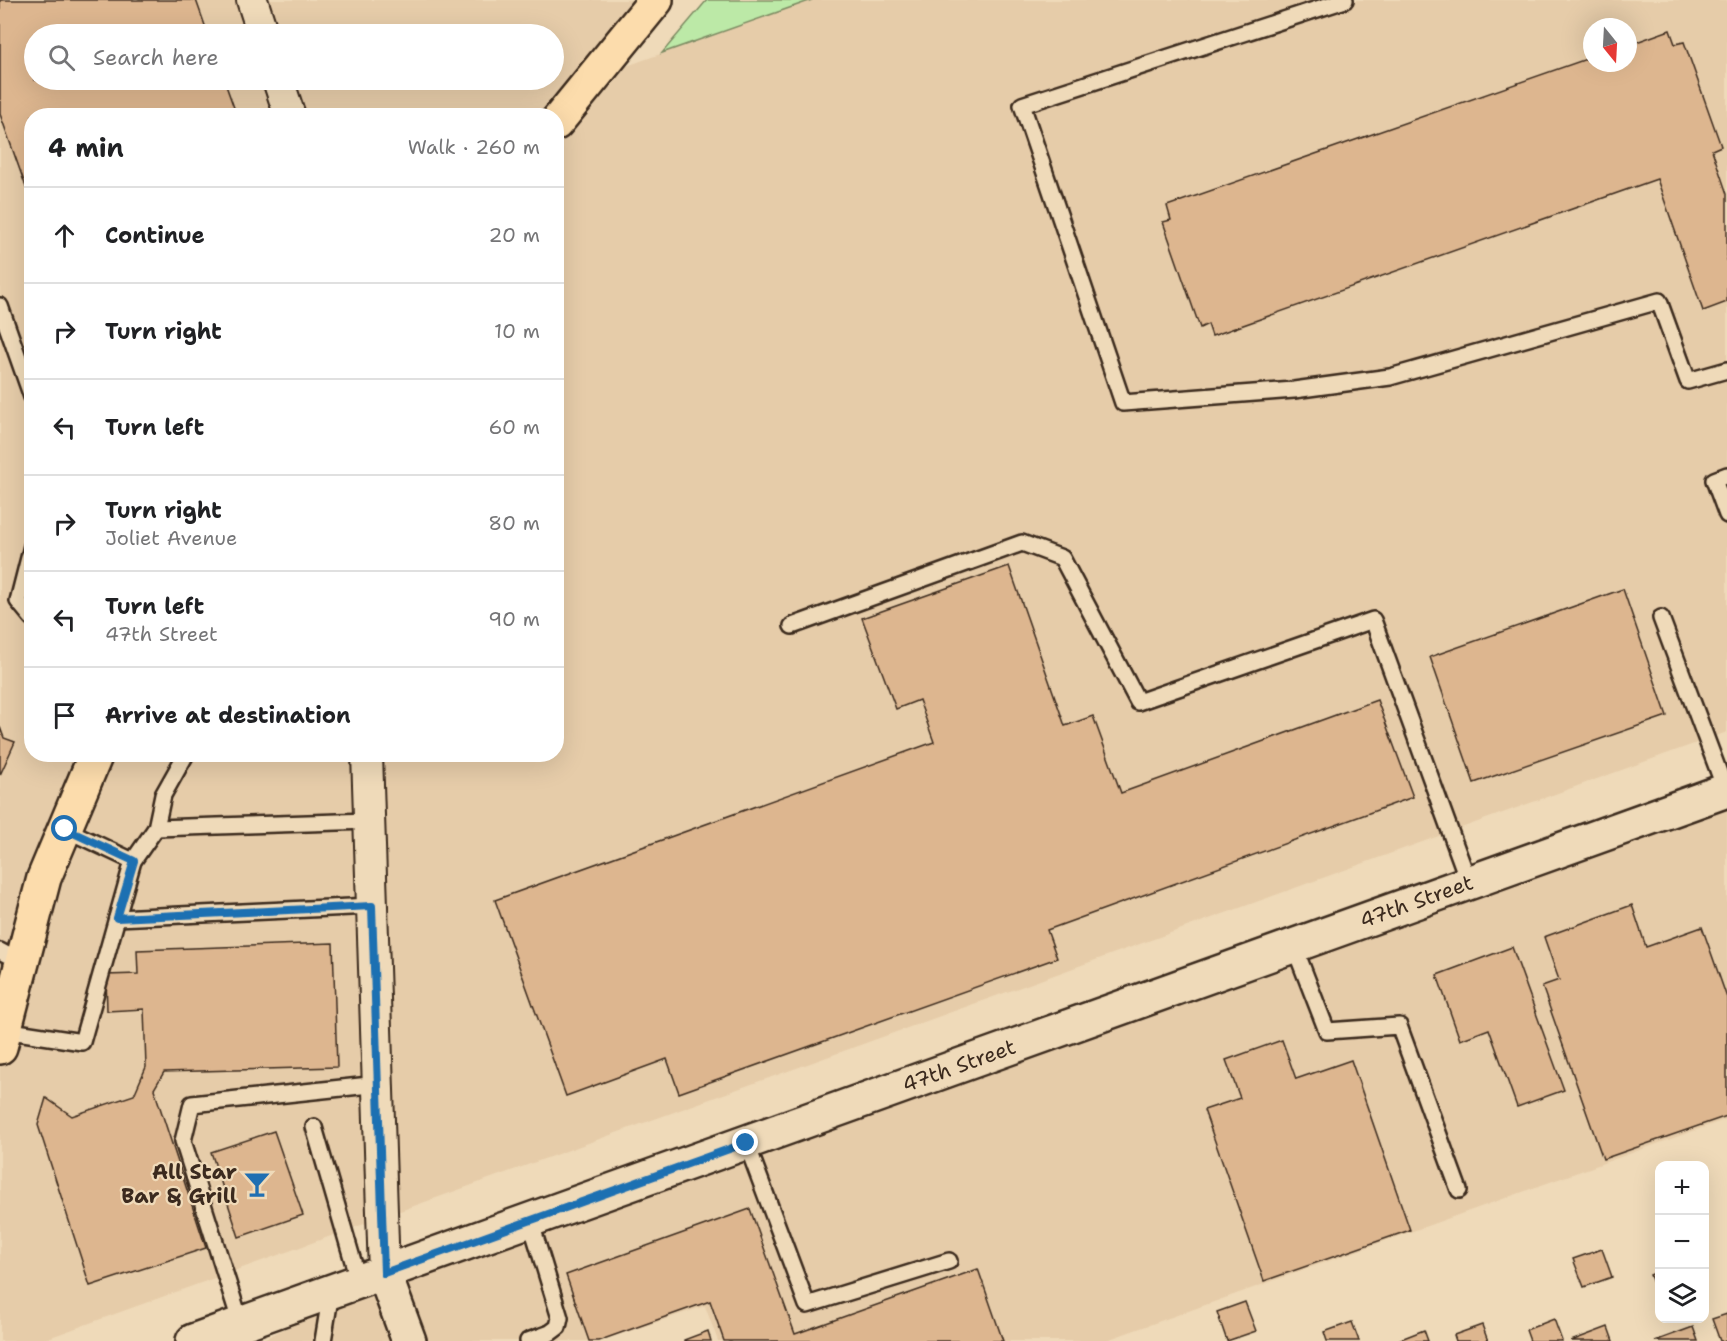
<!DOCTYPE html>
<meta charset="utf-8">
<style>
body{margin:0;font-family:"Shantell Sans",sans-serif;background:#f2f2f2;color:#202124}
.controls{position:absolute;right:18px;bottom:18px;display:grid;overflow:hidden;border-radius:12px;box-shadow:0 6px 24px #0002}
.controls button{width:54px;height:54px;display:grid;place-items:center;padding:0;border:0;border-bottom:2px solid #e0e0e0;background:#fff;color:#202124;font:30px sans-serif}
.compass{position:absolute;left:1583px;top:18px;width:54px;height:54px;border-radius:50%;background:#fff;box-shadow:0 6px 24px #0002;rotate:162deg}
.stop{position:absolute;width:18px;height:18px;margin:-14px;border:4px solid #1f6fb2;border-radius:50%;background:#fff}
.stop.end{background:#1f6fb2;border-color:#fff;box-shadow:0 2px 6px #0008}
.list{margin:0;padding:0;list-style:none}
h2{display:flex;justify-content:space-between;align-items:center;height:78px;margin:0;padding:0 24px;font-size:26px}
h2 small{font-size:20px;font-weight:400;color:#757577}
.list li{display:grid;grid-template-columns:39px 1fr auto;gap:18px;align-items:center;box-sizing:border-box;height:96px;padding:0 24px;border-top:2px solid #e0e0e0}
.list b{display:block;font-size:22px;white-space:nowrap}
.list p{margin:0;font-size:20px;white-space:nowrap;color:#757577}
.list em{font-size:20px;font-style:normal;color:#757577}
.icon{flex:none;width:33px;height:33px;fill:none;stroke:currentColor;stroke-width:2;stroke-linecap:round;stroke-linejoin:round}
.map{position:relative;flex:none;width:1727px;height:1341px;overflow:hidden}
.search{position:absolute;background:#fff;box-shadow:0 6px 24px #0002;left:24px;top:24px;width:540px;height:66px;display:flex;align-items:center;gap:15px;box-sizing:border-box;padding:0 21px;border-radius:33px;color:#757577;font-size:22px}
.panel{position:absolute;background:#fff;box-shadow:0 6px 24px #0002;left:24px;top:108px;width:540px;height:654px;border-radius:24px}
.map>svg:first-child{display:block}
.built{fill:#e6cca9;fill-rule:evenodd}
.green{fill:#bce9a7;stroke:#7c8a62;stroke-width:1.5}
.building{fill:#ddb68f;stroke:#3b2a1e;stroke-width:1.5}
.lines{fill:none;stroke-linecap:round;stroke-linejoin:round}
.lane-casing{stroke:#3b2a1e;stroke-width:20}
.street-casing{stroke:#3b2a1e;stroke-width:34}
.secondary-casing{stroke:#3b2a1e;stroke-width:38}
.primary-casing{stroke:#3b2a1e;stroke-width:38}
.lane{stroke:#efdab9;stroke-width:15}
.street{stroke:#efdab9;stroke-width:30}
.secondary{stroke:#efdab9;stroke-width:33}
.primary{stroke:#fcdcac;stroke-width:33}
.route{stroke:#1f6fb2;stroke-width:8}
.labels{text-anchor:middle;stroke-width:4.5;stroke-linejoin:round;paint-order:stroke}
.street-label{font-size:21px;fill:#3b2a1e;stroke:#efdab9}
.poi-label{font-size:21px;font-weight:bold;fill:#3b2a1e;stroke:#efdab9;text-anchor:end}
</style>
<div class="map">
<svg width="1727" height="1341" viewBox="0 0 1727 1341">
<rect width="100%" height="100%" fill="#efdab9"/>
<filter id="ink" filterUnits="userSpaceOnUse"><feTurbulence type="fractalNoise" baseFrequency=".0167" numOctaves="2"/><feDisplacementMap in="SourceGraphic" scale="12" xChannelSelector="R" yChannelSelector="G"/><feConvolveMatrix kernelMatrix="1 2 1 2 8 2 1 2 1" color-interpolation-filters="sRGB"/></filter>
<g filter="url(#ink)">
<!-- built -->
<g class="built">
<path d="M 0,0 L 645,0 L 579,83 L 812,0 L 1727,0 L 1727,732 L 40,1341 L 0,1341 ZM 1592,27 L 1628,27 L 1628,63 L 1592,63 ZM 34,34 L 554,34 L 554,80 L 34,80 ZM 32,116 L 556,116 L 556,754 L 32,754 Z"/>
<path d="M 1727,800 L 1727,1119 L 1104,1341 L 718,1341 L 705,1306 L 600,1341 L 416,1341 L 394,1276 Z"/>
<path d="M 377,1285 L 397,1341 L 259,1341 Z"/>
</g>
<!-- green -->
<path class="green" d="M 707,0 L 812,0 L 662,53 Z"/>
<!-- building -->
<g class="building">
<path d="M 0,0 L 196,0 L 208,34 L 34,34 L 34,80 L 224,80 L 237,116 L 32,116 L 32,204 L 0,114 Z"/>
<path d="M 1670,30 L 1675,44 L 1684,42 L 1721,146 L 1712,150 L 1727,194 L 1727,302 L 1703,311 L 1657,179 L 1212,336 L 1208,324 L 1200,328 L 1163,222 L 1171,220 L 1167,206 L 1592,57 L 1592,63 L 1628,63 L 1628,45 Z"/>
<path d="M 1009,566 L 1065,726 L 1093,716 L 1121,793 L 1377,700 L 1413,797 L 1047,930 L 1057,958 L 679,1093 L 667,1059 L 566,1096 L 495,900 L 934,742 L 919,700 L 896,709 L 862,618 Z"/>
<path d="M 1623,589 L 1667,716 L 1474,783 L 1430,657 Z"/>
<path d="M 0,727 L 4,738 L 15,742 L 0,775 Z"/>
<path d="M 1632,905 L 1646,947 L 1702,927 L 1727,998 L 1727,1116 L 1603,1159 L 1542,986 L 1559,980 L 1544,937 Z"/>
<path d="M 333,943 L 337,1067 L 164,1072 L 154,1089 L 206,1248 L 90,1286 L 38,1125 L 46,1098 L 72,1116 L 134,1095 L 146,1067 L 144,1009 L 107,1011 L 106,975 L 138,974 L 137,950 Z"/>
<path d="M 1512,947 L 1564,1090 L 1517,1107 L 1489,1029 L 1460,1040 L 1437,975 Z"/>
<path d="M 1282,1040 L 1296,1079 L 1351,1060 L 1410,1230 L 1264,1281 L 1204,1110 L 1240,1098 L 1226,1060 Z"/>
<path d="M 274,1131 L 303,1215 L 239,1237 L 211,1152 Z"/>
<path d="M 750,1209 L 795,1334 L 978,1269 L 1003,1341 L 724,1341 L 710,1301 L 598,1341 L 589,1341 L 566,1275 Z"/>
<path d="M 1602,1249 L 1612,1277 L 1584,1287 L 1573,1259 Z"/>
<path d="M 1660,1271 L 1660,1302 L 1650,1275 Z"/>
<path d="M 1245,1302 L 1256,1331 L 1227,1341 L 1217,1312 Z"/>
<path d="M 1727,1314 L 1727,1341 L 1720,1341 L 1712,1319 Z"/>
<path d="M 1554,1319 L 1562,1341 L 1530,1341 L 1526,1330 Z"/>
<path d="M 1352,1322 L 1359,1341 L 1327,1341 L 1324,1332 Z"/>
<path d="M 1482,1325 L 1488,1341 L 1456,1341 L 1454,1335 Z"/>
<path d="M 1608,1327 L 1613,1341 L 1571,1341 Z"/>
<path d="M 1693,1327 L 1698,1341 L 1655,1341 Z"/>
<path d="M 1424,1330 L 1428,1341 L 1396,1341 Z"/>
<path d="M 708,1331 L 711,1341 L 684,1341 L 684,1340 Z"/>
</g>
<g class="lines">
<defs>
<g id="lane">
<path d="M 1345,0 L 1022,105 L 1123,403 L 1294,390 L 1390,377 L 1659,301 L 1688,381 L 1727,370"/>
<path d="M 0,306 L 32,397"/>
<path d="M 1727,475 L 1714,480 L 1727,515"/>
<path d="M 32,546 L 18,601 L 32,618"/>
<path d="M 1661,618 L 1727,794"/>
<path d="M 792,626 L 1022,543 L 1062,558 L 1138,702 L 1373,620 L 1469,883"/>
<path d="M 156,828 L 369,821"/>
<path d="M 65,829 L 133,861"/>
<path d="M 117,918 L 372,906"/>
<path d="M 1294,946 L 1327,1031 L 1399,1026 L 1459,1190"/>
<path d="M 0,951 L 22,963"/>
<path d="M 4,1030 L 82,1042 L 133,861 L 156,828 L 163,795 L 186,754"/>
<path d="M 314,1127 L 359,1282"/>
<path d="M 746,1142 L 807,1305 L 949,1261"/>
<path d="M 241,1324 L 183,1141 L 192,1104 L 379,1084"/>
<path d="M 323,1341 L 331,1292"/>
<path d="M 528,1341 L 550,1333 L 558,1327 L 560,1318 L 530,1220"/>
</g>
<g id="street">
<path d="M 252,0 L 263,34"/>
<path d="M 278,80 L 290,116"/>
<path d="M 367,754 L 384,1273"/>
</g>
<g id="secondary">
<path d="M 384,1273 L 409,1341"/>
<path id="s1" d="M 193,1341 L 1727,790"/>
</g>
<g id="primary">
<path d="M 556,123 L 656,0"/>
<path d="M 0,1047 L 44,878 L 96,754"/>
</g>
</defs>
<!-- lane casing -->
<use href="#lane" class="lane-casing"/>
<!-- street casing -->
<use href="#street" class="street-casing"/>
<!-- secondary casing -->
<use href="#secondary" class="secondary-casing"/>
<!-- primary casing -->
<use href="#primary" class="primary-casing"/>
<!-- lane -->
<use href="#lane" class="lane"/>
<!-- street -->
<use href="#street" class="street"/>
<!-- secondary -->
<use href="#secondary" class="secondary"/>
<!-- primary -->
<use href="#primary" class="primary"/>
</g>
</g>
<g class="lines" filter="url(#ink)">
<!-- route -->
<path class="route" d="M 65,829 L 134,861 L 117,918 L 372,906 L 384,1273 L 746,1143"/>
</g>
<!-- icons -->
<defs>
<symbol id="bar-bare" viewBox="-9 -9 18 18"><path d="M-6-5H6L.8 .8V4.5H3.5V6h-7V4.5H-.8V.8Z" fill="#1f6fb2" stroke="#efdab9" stroke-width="2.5" paint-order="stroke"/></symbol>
</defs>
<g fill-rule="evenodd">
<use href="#bar-bare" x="238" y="1165" width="38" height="38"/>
</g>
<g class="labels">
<!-- street labels -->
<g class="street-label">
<text dy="7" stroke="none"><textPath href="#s1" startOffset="1300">47th Street</textPath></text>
<text dy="7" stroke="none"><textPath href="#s1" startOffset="814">47th Street</textPath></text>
</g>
<!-- poi labels -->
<g class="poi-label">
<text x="237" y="1179">All Star<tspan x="237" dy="24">Bar &amp; Grill</tspan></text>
</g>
</g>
</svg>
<div class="controls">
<button>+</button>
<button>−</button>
<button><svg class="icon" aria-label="layers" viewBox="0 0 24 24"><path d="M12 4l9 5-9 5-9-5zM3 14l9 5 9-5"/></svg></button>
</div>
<svg class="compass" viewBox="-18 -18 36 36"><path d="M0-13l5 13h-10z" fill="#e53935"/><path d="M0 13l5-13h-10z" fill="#757577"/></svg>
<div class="stop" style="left:65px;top:829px"></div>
<div class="stop end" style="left:746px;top:1143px"></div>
<div class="search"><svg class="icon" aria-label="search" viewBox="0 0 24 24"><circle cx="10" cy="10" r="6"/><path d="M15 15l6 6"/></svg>Search here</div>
<section class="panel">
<h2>4 min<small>Walk · 260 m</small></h2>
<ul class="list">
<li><svg class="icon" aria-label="ahead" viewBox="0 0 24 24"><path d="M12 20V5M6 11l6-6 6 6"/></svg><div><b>Continue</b></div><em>20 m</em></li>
<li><svg class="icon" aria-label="right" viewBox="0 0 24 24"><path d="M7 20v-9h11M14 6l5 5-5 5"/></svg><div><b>Turn right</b></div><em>10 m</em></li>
<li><svg class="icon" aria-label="left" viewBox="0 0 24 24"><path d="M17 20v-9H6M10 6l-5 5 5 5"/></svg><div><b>Turn left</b></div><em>60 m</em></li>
<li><svg class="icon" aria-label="right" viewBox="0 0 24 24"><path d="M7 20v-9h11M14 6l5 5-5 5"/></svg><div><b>Turn right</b><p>Joliet Avenue</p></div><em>80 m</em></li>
<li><svg class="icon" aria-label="left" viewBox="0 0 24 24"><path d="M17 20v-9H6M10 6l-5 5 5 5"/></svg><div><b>Turn left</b><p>47th Street</p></div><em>90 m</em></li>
<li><svg class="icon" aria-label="arrive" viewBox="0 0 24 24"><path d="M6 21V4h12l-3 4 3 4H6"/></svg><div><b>Arrive at destination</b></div></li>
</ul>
</section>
</div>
